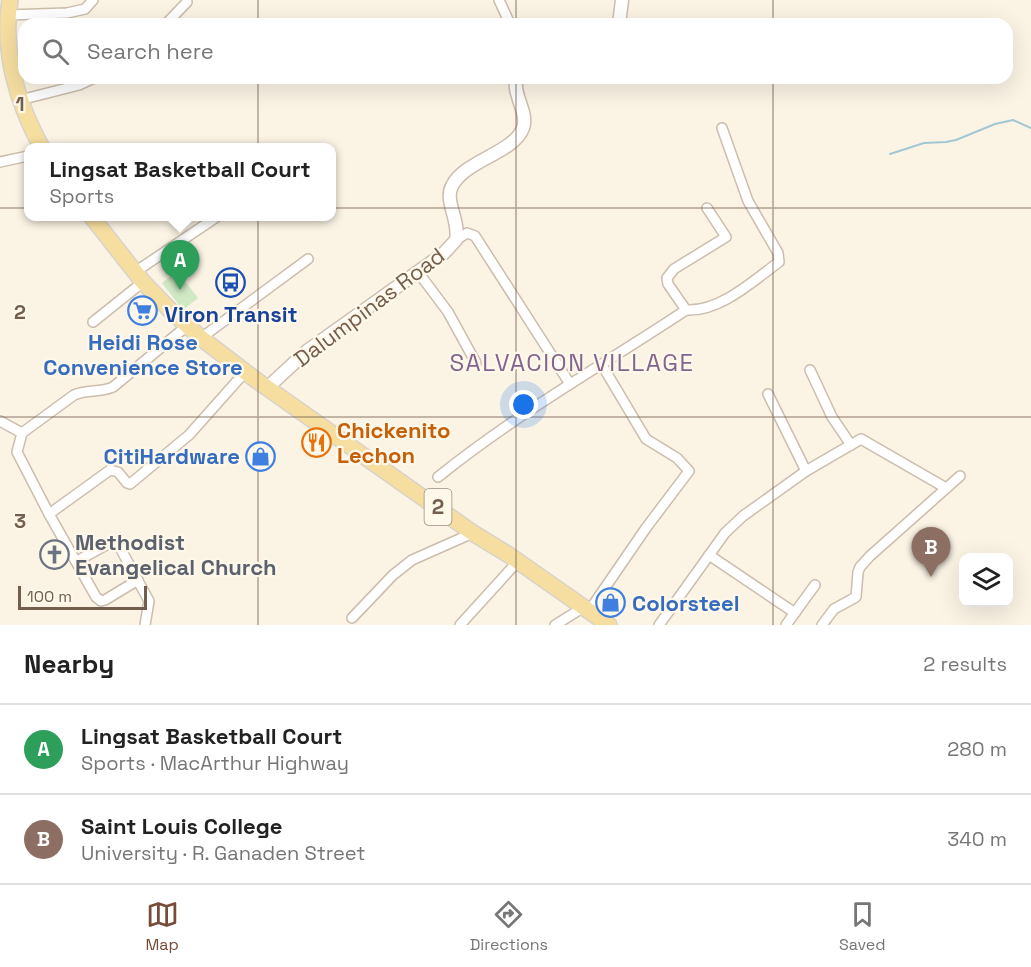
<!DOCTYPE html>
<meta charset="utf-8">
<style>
body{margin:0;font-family:"Space Grotesk",sans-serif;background:#f2f2f2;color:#222}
.controls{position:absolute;right:18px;bottom:18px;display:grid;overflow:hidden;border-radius:12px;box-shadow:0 6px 24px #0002}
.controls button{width:54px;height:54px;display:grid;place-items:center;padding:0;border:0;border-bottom:2px solid #e0e0e0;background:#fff;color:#222;font:30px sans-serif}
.scale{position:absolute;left:18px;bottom:15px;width:129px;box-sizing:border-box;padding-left:6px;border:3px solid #735d4c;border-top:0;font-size:16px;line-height:21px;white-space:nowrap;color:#735d4c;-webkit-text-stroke:4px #fef8eb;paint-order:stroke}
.you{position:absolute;left:524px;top:405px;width:21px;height:21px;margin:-15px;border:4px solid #fff;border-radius:50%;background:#1a73e8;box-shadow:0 0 0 9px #1a73e833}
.badge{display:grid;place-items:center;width:39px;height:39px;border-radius:50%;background:#774b37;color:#fff;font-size:20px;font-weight:700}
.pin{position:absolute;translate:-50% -50px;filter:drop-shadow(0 2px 3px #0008)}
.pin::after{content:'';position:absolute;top:32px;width:21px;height:18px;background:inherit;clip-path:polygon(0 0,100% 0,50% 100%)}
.popup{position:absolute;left:24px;top:143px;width:312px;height:78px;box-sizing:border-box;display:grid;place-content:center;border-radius:12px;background:#fff;filter:drop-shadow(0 2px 4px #0005);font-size:20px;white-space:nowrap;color:#767676}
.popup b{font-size:22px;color:#222}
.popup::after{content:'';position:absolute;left:50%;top:100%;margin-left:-12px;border:12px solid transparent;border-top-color:#fff}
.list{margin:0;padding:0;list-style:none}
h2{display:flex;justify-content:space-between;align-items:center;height:78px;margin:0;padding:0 24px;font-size:26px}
h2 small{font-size:20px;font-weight:400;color:#767676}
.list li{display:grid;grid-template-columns:39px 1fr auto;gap:18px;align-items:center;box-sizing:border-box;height:90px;padding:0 24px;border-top:2px solid #e0e0e0}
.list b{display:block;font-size:22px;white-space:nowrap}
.list p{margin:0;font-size:20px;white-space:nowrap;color:#767676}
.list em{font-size:20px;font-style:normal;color:#767676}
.icon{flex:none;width:33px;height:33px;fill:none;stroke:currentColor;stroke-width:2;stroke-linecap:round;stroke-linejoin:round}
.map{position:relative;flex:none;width:1031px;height:625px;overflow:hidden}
.search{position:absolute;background:#fff;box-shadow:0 6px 24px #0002;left:18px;right:18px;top:18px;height:66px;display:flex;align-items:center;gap:15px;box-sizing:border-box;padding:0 21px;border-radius:18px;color:#767676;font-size:22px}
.sheet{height:258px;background:#fff}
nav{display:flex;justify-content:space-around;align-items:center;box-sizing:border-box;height:84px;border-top:2px solid #e0e0e0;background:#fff;font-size:16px;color:#767676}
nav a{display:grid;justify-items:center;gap:3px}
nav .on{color:#774b37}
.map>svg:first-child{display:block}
.green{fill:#d0e8c4}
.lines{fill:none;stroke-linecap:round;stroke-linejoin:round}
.stream{stroke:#a2c8d5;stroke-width:2}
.minor-casing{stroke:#ccbdac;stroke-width:12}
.tertiary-casing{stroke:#ccbdac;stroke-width:15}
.primary-casing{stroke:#d8d2cd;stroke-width:18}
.minor{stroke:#fff;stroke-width:9}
.tertiary{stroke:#fff;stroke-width:12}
.primary{stroke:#f6dea1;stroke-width:15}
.grid{fill:none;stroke:#735d4c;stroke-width:1.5;stroke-opacity:0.55}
.labels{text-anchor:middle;stroke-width:4.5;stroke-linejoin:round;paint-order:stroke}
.shield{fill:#fef8eb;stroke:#9d8c7c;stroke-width:1.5}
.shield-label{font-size:21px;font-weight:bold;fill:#735d4c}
.street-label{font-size:22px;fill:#735d4c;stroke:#fef8eb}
.transit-label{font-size:22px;font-weight:bold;fill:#164399;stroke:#fef8eb}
.shop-label{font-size:22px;font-weight:bold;fill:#366cbe;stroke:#fef8eb}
.food-label{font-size:22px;font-weight:bold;fill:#c56008;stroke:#fef8eb;text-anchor:start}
.worship-label{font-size:22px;font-weight:bold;fill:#5b616d;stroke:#fef8eb;text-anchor:start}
.neighbourhood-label{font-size:24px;letter-spacing:1.5px;fill:#84648f;stroke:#fef8eb}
.grid-label{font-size:20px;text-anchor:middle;font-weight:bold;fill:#735d4c;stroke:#fef8eb;stroke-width:4.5;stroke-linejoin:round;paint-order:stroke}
</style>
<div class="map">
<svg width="1031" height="625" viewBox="0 0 1031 625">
<rect width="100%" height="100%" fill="#fbf4e5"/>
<!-- green -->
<path class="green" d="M 177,271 L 198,298 L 183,310 L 162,283 Z"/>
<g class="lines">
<!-- stream -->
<path class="stream" d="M 890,154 L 924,143 L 946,142 L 956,140 L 995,124 L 1013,120 L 1031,128"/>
<defs>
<g id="minor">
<path d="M 499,0 L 510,24"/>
<path d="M 8,15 L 67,13 L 85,9 L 93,0"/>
<path d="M 166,24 L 187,2"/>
<path d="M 20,100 L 79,85 L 94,78"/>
<path d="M 0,162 L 28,156"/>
<path d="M 456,240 L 467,233 L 475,236 L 570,384"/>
<path d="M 135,272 L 218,216"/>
<path d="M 418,272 L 448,312 L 476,363"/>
<path d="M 686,310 L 668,284 L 667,278 L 674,269 L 726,237 L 707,208"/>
<path d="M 93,322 L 143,282"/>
<path d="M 201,338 L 308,259"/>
<path d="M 810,370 L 832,417 L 851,445"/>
<path d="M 768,394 L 806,471"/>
<path d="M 0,421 L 22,433"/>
<path d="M 438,477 C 516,414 603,365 686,310 C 720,312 753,281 779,262 L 778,253 L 748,201 L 722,128"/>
<path d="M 49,514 L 110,470 L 118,472 L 127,483 L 130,484 L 189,435 L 245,372"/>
<path d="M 709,555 L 795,613"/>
<path d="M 77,561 L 108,544 L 113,542 L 118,544 L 149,601 L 145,625"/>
<path d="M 138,580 L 105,600 L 101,601 L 96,597 L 49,514 L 17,452 L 22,433 L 74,395 C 87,389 100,393 113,387 L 187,326"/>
<path d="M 589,611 L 646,528 L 689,471 L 677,458 L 646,439 L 602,365"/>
<path d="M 352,618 L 393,575 L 412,560 L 473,533"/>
<path d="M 460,625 L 518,561"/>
<path d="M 555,625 L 584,607"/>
<path d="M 659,625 L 725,533 L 743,516 L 806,471 L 861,439 L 946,488"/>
<path d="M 786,625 L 815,585"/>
<path d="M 822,625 L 834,609 L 856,597 L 858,572 L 860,567 L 870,556 L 960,476"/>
</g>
<g id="tertiary">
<path d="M 619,24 L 622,0"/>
<path d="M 267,388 L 307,351 L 443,254 L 456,240 C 460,220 444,201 452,186 C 465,160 514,153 523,128 C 529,112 511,93 517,78"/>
</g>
<g id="primary">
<path d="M 10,0 C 2,51 17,103 42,148"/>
<path d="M 91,216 L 143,282 L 169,309 L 201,338 L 256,380 L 473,533 L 509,555 L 609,625"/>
</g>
</defs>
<!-- minor casing -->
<use href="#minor" class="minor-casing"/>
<!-- tertiary casing -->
<use href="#tertiary" class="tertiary-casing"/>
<!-- primary casing -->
<use href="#primary" class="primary-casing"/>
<!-- minor -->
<use href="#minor" class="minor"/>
<!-- tertiary -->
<use href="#tertiary" class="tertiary"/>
<!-- primary -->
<use href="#primary" class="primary"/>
</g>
<!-- grid -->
<path class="grid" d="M 258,0 L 258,24M 516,0 L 516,24M 773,0 L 773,24M 258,78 L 258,625M 516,78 L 516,625M 773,78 L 773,625M 0,208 L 1031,208M 0,417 L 1031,417"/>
<!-- icons -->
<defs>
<symbol id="bus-ring" viewBox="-11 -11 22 22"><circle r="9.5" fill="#fef8eb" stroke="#1a4fb4" stroke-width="1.5"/><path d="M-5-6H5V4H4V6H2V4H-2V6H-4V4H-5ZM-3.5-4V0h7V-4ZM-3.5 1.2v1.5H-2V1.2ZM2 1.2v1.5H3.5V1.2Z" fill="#1a4fb4"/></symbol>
<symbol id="supermarket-ring" viewBox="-11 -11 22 22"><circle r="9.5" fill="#fef8eb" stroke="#3f7fe0" stroke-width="1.5"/><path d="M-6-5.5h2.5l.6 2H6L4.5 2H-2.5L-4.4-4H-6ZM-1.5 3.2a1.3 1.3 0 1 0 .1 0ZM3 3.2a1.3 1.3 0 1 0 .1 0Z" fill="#3f7fe0"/></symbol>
<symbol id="restaurant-ring" viewBox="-11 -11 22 22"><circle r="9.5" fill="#fef8eb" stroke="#e8710a" stroke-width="1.5"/><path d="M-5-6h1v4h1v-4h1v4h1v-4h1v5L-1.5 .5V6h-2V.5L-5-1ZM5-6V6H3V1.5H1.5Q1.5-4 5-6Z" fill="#e8710a"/></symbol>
<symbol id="shop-ring" viewBox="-11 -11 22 22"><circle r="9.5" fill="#fef8eb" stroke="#3f7fe0" stroke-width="1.5"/><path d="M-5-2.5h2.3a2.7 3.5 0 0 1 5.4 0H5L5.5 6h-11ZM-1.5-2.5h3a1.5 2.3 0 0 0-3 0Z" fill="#3f7fe0"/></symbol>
<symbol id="church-ring" viewBox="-11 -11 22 22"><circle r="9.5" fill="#fef8eb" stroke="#6b7280" stroke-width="1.5"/><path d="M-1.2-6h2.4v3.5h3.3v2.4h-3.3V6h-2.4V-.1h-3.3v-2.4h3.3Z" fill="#6b7280"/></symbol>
</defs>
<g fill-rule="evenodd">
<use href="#bus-ring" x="214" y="266" width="33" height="33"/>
<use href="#supermarket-ring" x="126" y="294" width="33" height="33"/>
<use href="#restaurant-ring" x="300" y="426" width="33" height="33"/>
<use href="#shop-ring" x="244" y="440" width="33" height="33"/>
<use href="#church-ring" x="38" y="538" width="33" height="33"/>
<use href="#shop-ring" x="594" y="586" width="33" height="33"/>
</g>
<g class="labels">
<!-- shield labels -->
<rect class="shield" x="424.5" y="489" width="27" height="36" rx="4.5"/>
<g class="shield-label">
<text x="438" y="514">2</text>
</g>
<!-- street labels -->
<g class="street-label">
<text transform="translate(369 307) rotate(-37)" y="8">Dalumpinas Road</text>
</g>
<!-- transit labels -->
<g class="transit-label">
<text x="231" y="322">Viron Transit</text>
</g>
<!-- shop labels -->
<g class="shop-label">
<text x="143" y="350">Heidi Rose<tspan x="143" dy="25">Convenience Store</tspan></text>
<text x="240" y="464" text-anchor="end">CitiHardware</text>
<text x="632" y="611" text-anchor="start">Colorsteel</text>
</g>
<!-- food labels -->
<g class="food-label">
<text x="337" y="438">Chickenito<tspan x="337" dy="25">Lechon</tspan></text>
</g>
<!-- worship labels -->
<g class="worship-label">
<text x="75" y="550">Methodist<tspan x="75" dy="25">Evangelical Church</tspan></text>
</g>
<!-- neighbourhood labels -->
<g class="neighbourhood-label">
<text x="572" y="371">SALVACION VILLAGE</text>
</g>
</g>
<g class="grid-label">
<text x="20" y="111">1</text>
<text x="20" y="319">2</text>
<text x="20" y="528">3</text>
</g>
</svg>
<div class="controls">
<button><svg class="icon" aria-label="layers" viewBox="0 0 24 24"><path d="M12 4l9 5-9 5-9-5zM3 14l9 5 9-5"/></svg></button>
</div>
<div class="scale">100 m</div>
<div class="you"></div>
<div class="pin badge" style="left:180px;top:290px;background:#2e9e5b">A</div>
<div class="popup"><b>Lingsat Basketball Court</b>Sports</div>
<div class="pin badge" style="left:931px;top:577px;background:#8d6e63">B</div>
<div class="search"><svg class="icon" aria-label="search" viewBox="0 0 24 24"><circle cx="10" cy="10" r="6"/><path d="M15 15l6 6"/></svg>Search here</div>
</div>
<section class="sheet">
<h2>Nearby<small>2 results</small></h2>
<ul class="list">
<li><span class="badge" style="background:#2e9e5b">A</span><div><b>Lingsat Basketball Court</b><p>Sports · MacArthur Highway</p></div><em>280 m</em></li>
<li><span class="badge" style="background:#8d6e63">B</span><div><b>Saint Louis College</b><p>University · R. Ganaden Street</p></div><em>340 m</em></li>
</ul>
</section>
<nav>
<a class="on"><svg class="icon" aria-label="map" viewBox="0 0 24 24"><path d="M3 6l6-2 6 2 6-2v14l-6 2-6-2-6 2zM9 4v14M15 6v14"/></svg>Map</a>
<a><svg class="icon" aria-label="directions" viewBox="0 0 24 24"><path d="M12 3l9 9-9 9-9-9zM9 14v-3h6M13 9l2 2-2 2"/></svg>Directions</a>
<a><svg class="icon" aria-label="saved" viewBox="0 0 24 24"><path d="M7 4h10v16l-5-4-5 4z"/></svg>Saved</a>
</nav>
